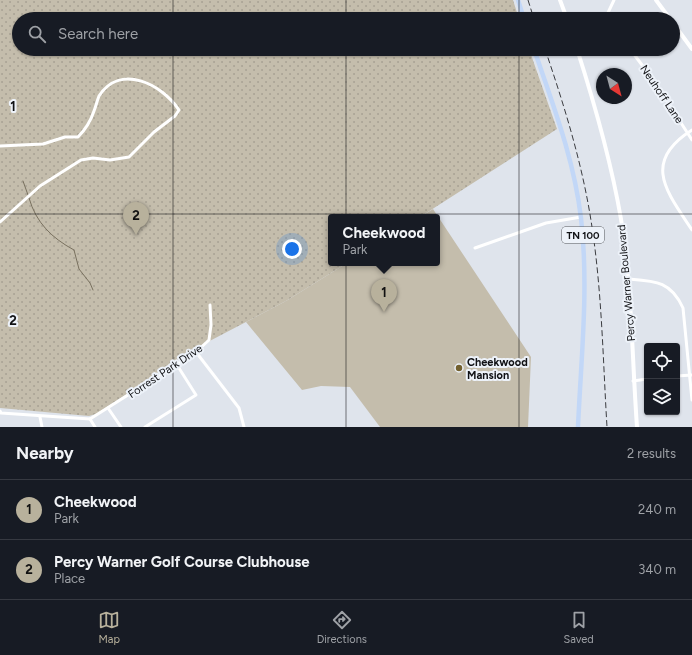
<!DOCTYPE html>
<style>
body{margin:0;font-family:Figtree,sans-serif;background:#242831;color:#f1f3f6}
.controls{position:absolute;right:12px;bottom:12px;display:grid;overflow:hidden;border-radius:4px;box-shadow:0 1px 3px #0004}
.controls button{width:36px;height:36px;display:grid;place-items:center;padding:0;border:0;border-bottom:1px solid #363941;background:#171b24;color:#f1f3f6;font:20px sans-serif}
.compass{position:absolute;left:596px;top:68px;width:36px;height:36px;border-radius:50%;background:#171b24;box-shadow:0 1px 3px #0004;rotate:144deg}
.you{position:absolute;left:292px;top:249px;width:14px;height:14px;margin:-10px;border:3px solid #fff;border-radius:50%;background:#1a73e8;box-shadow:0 0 0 6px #1a73e833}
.badge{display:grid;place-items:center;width:26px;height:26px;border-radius:50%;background:#b8b19c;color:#111;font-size:13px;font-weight:700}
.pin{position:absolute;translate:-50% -33px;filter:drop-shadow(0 1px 2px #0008)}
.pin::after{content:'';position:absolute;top:21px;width:14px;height:12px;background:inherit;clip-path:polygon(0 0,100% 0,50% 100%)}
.popup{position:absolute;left:328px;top:214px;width:112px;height:52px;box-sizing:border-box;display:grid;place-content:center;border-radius:4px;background:#171b24;filter:drop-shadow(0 1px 3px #0005);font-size:13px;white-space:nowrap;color:#9ea1a6}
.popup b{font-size:15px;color:#f1f3f6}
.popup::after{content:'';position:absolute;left:50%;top:100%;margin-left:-8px;border:8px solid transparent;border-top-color:#171b24}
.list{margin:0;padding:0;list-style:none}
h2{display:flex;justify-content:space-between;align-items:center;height:52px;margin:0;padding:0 16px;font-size:17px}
h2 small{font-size:13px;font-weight:400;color:#9ea1a6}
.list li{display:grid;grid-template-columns:26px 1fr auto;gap:12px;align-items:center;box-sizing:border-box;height:60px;padding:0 16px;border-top:1px solid #363941}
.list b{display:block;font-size:15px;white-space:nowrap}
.list p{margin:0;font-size:13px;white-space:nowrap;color:#9ea1a6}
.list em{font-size:13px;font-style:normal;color:#9ea1a6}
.icon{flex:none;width:22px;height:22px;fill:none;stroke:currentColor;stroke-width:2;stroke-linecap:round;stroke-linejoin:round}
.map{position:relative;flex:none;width:692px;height:427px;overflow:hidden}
.search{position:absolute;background:#171b24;box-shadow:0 1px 3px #0004;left:12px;right:12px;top:12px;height:44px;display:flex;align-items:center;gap:10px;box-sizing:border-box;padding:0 14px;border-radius:22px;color:#9ea1a6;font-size:15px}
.sheet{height:172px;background:#171b24}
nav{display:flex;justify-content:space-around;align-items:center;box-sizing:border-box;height:56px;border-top:1px solid #363941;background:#171b24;font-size:11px;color:#9ea1a6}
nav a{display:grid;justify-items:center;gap:2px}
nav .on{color:#b8b19c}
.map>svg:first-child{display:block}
.green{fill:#c4bdac}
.park{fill:url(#park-dots)}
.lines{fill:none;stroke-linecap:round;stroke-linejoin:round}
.stream{stroke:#78705e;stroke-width:1}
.street{stroke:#fff;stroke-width:3}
.secondary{stroke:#fff;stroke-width:4}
.primary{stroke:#c2d7f7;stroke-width:4.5}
.rail{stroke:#3a3b3f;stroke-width:1;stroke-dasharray:6 3;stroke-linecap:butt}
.grid{fill:none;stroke:#101114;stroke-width:1;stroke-opacity:0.55}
.poi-dot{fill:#73602e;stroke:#edf2f9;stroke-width:1.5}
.labels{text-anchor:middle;stroke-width:4;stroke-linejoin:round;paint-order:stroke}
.shield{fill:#edf2f9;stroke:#525459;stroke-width:1}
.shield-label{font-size:10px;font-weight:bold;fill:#101114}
.street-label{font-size:11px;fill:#101114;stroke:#edf2f9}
.poi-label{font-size:11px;font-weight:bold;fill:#101114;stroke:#edf2f9;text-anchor:start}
.grid-label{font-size:13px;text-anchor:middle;font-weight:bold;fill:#101114;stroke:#edf2f9;stroke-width:4;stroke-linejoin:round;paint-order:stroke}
</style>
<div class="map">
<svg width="692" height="427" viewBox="0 0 692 427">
<defs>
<pattern id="park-dots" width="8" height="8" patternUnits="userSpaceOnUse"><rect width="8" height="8" fill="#c4bdac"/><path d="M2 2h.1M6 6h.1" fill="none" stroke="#a7a193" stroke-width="1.8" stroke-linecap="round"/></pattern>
</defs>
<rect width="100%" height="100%" fill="#dfe4ec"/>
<!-- green -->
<path class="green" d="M 433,209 L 531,357 L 528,427 L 380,427 L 350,387 L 321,386 L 302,390 L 246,322 L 286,301 L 347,263 L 437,263 L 437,217 L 420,217 Z"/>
<!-- park -->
<path class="park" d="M 0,0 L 513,0 L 519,19 L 19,19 L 19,49 L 529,49 L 557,129 L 420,217 L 331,217 L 331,263 L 347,263 L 286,301 L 202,345 L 96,414 L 89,416 L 0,408 Z"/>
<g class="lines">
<!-- stream -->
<g class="stream">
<path d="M 23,181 L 28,195"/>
<path d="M 29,198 C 36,223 52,238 74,250 L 79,269 L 90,283 L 93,290"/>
</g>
<!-- street -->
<g class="street">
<path d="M 605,19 L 614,0"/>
<path d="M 630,49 L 654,81 L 692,140"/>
<path d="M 692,130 C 641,162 667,192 692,230"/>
<path d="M 0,146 L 43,144 L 65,137 L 78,137 C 85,130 91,120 94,111 C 96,106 97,101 99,96 C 120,63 162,84 179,110 L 175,116 L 154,132 L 129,157 L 110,160 L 93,158 L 81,160 L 40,186 L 0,222"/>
<path d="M 475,248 L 546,223 L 581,217"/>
<path d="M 628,279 C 655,281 671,281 683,308 L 692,400"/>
<path d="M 196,352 L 239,408 L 244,427"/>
<path d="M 677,376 L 692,375"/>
<path d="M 633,381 L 647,379"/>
<path d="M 108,408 L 121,427"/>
<path d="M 0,411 L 1,413 L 90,419"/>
<path d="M 40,417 L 42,427"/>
<path d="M 90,419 L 196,352 L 209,340 L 211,325 L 210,305"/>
<path d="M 90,419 L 95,427"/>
<path d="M 145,427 L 196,395 L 177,365"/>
</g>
<!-- secondary -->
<g class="secondary">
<path d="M 560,0 L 567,19"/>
<path d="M 656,0 L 670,19"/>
<path d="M 673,23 L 692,49"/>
<path d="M 577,49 C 595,105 611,161 621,219 C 632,288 632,358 637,427"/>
</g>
<!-- primary -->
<g class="primary">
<path d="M 518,0 L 524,19"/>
<path d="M 534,49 C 553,105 574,159 581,218 C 589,288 581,358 578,427"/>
</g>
<!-- rail -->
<g class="rail">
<path d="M 528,0 L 534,19"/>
<path d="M 545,49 C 565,108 583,166 592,227 C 602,293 603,361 607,427"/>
</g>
</g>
<!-- grid -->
<path class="grid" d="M 173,0 L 173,19M 346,0 L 346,19M 519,0 L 519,19M 173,49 L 173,427M 346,49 L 346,427M 519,49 L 519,427M 0,214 L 692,214"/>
<!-- markers -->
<circle class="poi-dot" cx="459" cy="368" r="4"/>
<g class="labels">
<!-- shield labels -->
<rect class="shield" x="562" y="227" width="42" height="16" rx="3"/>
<g class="shield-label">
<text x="583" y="239">TN 100</text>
</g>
<!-- street labels -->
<g class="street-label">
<text transform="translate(662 94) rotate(56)" y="4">Neuhoff Lane</text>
<text transform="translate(626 283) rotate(-95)" y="4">Percy Warner Boulevard</text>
<text transform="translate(165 371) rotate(-34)" y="4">Forrest Park Drive</text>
</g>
<!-- poi labels -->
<g class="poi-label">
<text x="467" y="366">Cheekwood<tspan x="467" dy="13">Mansion</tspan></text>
</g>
</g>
<g class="grid-label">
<text x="13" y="111">1</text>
<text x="13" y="325">2</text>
</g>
</svg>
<div class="controls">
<button><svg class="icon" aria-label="locate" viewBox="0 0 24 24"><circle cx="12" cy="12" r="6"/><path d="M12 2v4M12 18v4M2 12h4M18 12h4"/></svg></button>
<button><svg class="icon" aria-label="layers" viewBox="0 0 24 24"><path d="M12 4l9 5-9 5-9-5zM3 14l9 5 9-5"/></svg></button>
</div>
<svg class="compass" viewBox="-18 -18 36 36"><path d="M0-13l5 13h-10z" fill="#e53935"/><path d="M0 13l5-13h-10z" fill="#9ea1a6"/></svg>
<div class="you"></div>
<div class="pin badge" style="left:384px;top:312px">1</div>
<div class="popup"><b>Cheekwood</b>Park</div>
<div class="pin badge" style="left:136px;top:235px">2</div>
<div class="search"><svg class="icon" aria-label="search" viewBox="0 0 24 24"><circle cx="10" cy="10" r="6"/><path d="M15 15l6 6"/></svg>Search here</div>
</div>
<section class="sheet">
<h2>Nearby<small>2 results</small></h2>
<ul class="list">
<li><span class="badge">1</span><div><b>Cheekwood</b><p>Park</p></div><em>240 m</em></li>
<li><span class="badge">2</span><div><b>Percy Warner Golf Course Clubhouse</b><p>Place</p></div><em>340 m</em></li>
</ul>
</section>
<nav>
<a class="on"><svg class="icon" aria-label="map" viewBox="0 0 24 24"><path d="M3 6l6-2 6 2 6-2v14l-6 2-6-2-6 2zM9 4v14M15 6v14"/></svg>Map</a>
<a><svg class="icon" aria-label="directions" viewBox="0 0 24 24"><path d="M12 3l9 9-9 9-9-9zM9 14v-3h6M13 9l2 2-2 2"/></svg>Directions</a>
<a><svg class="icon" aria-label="saved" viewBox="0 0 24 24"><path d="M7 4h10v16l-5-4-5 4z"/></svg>Saved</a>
</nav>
